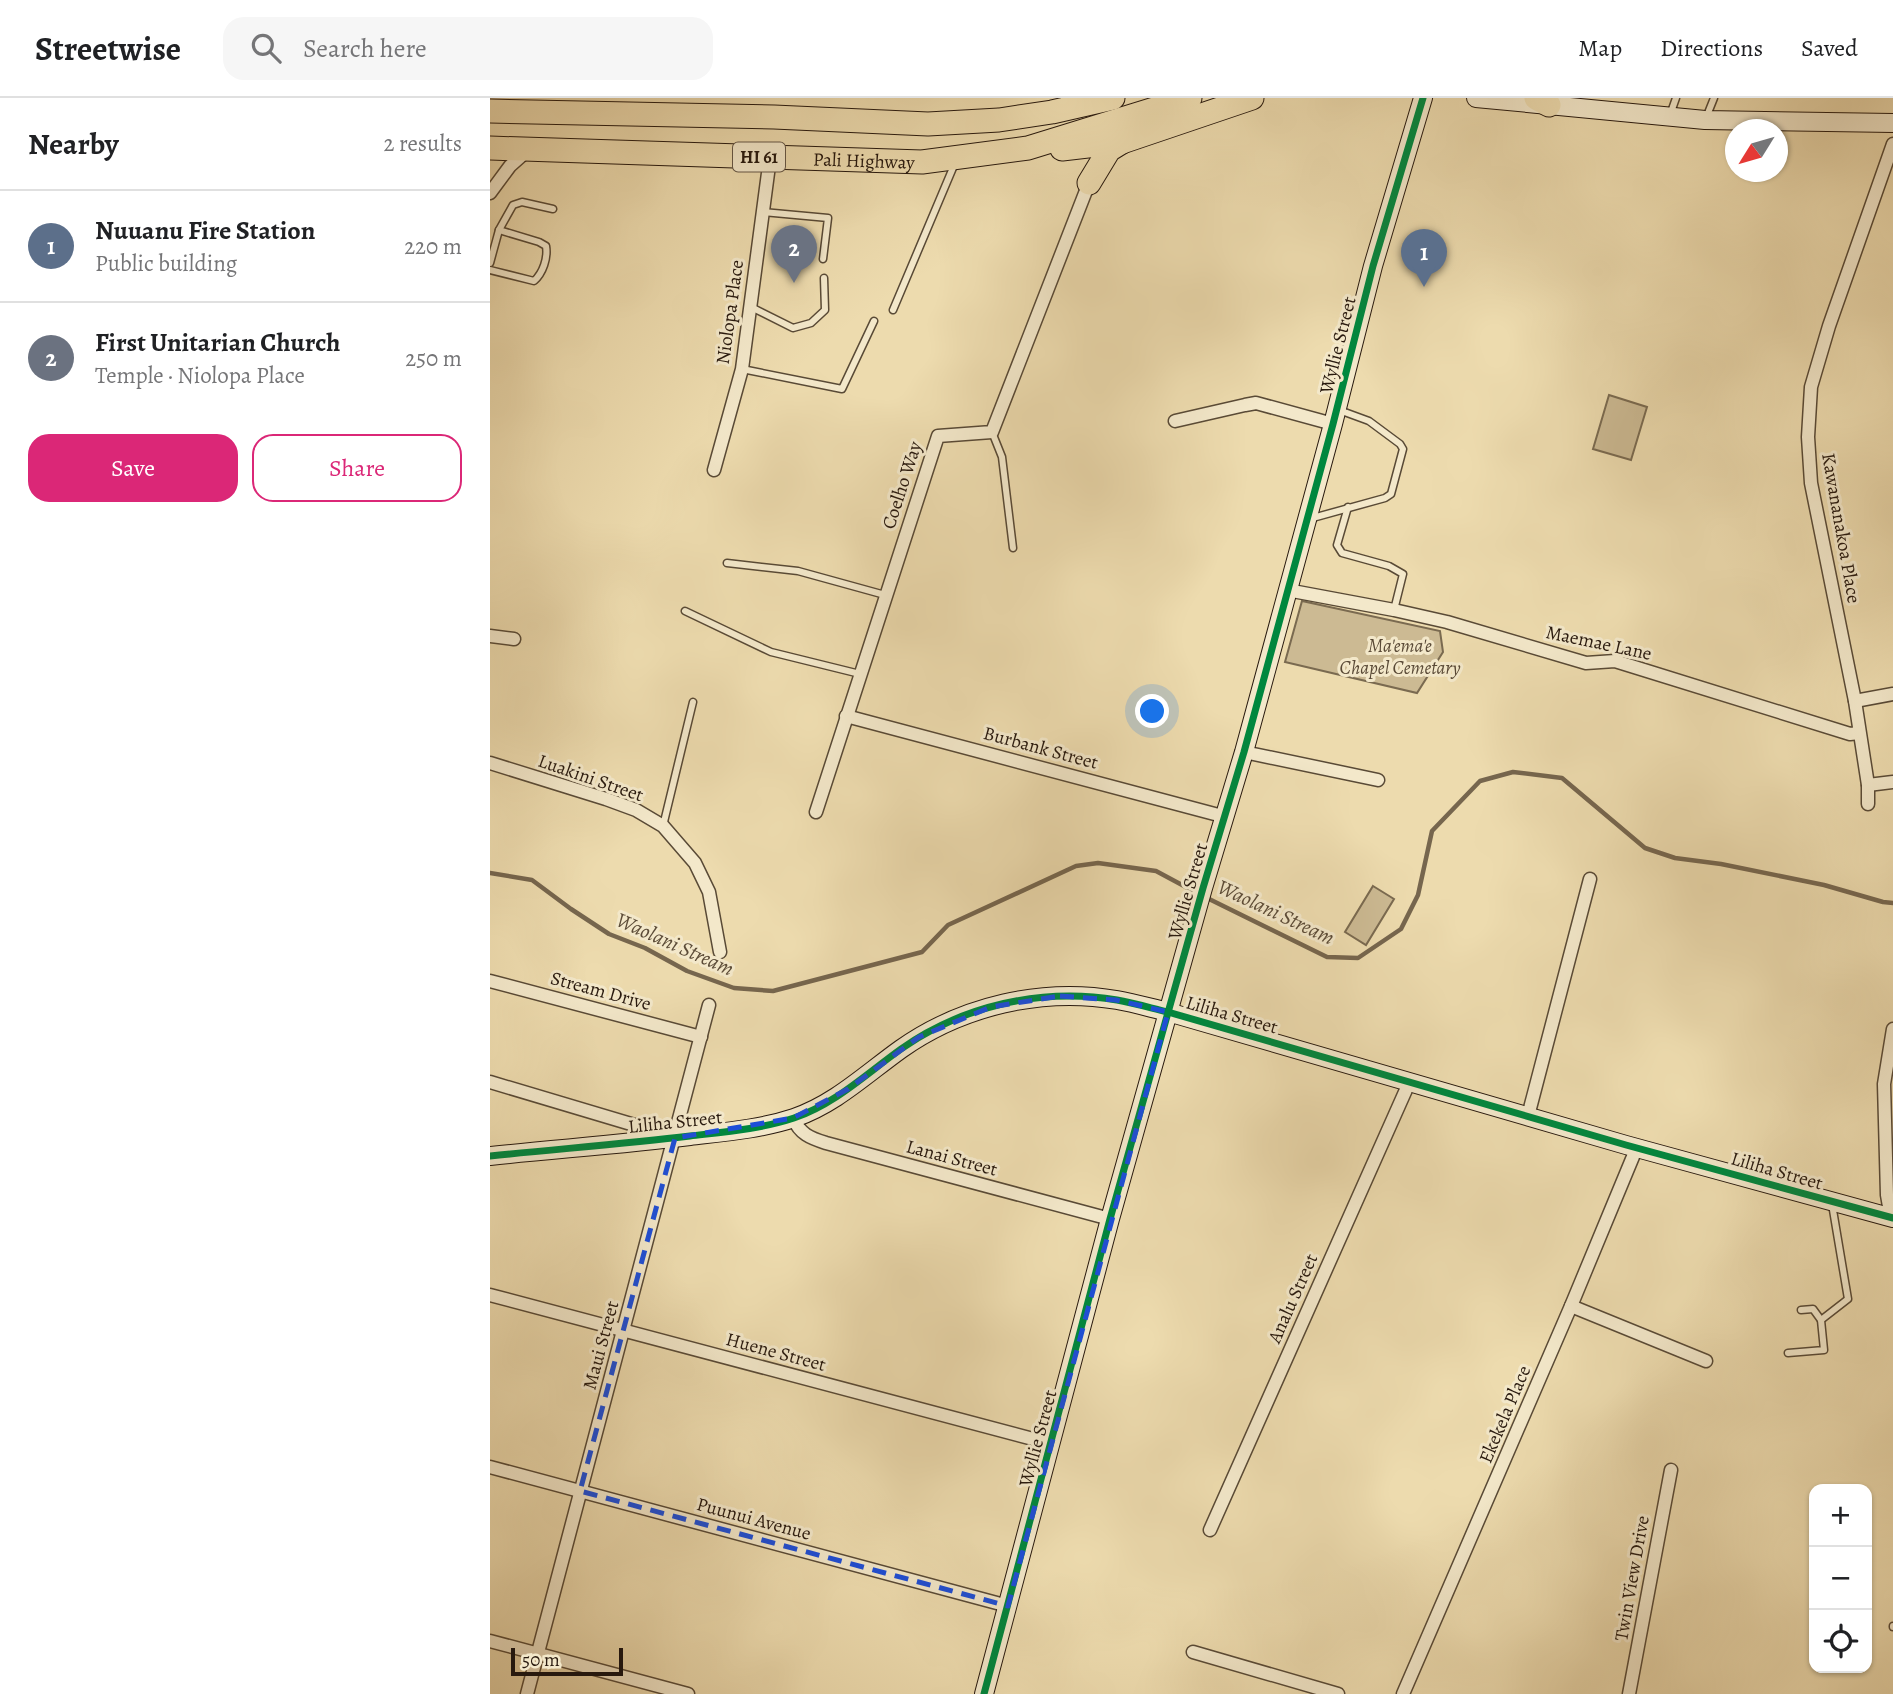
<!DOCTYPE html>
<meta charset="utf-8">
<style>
body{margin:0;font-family:Alegreya,serif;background:#f6f6f6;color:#202124}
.controls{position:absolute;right:21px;bottom:21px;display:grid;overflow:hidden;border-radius:14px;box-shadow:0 2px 5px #0004}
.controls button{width:63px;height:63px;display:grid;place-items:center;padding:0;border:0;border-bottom:2px solid #e0e0e0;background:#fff;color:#202124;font:35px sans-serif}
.compass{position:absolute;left:1235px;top:21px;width:63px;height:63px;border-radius:50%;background:#fff;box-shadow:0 2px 5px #0004;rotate:233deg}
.scale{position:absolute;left:21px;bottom:18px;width:112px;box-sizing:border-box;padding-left:7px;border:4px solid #28190e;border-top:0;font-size:19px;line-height:24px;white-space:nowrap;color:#28190e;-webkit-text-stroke:5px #f3e8ca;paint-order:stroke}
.you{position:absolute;left:663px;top:614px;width:24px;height:24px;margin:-18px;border:5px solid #fff;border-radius:50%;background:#1a73e8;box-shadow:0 0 0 10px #1a73e833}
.badge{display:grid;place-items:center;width:46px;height:46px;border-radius:50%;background:#db2777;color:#fff;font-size:23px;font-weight:700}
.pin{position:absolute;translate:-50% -58px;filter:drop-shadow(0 2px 4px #0008)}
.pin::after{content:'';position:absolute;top:37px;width:24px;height:21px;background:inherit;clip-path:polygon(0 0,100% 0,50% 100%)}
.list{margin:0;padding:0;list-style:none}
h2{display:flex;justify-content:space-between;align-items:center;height:91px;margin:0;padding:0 28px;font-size:30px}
h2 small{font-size:23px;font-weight:400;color:#757577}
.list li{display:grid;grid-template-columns:46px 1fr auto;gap:21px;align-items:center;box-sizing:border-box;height:112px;padding:0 28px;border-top:2px solid #e0e0e0}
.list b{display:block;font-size:26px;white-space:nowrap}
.list p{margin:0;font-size:23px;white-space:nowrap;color:#757577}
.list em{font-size:23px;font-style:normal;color:#757577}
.actions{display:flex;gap:14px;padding:21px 28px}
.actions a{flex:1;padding:16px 0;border:2px solid #db2777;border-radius:21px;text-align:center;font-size:24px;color:#db2777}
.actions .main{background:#db2777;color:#fff}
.icon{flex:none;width:38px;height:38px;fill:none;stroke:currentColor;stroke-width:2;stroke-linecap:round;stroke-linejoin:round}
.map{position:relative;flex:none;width:1403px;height:1596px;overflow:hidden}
header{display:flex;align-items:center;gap:42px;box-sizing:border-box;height:98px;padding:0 35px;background:#fff;border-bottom:2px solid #e0e0e0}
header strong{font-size:33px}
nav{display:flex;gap:38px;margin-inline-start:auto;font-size:24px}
.search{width:490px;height:63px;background:#f6f6f6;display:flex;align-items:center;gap:18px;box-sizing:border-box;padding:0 24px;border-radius:21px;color:#757577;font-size:26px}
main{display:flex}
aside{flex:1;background:#fff}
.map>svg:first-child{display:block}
.green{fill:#ccba93;stroke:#7a6a50;stroke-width:2}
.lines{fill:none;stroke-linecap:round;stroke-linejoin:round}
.stream{stroke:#76664e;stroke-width:4.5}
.lane-casing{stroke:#594a36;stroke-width:9}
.street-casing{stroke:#594a36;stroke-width:15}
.secondary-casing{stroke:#28190e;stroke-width:20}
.highway-casing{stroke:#28190e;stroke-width:25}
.lane{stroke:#f3e8ca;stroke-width:6}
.street{stroke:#f3e8ca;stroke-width:12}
.secondary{stroke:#f3e8ca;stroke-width:18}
.highway{stroke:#eddbae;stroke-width:23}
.cycleway-casing{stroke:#f3e8ca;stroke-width:11}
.cycleway{stroke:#00873e;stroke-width:7}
.marked{fill:none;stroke:#1d4ed8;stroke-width:5;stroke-dasharray:14 9;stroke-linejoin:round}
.labels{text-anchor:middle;stroke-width:6;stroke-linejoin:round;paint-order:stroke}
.shield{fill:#f3e8ca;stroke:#655746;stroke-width:2}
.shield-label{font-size:18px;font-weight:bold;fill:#28190e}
.street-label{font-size:19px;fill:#28190e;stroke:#f3e8ca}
.park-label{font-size:19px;font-style:italic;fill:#594936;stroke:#f3e8ca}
.water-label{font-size:21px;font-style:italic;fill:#5c4c38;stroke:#f3e8ca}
</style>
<header>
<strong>Streetwise</strong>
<div class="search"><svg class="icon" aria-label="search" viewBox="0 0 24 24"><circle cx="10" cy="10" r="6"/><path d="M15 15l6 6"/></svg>Search here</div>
<nav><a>Map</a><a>Directions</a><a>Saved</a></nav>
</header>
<main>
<aside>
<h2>Nearby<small>2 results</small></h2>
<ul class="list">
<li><span class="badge" style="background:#5c6f8a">1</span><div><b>Nuuanu Fire Station</b><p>Public building</p></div><em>220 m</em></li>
<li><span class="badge" style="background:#6b7280">2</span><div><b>First Unitarian Church</b><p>Temple · Niolopa Place</p></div><em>250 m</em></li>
</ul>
<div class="actions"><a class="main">Save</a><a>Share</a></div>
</aside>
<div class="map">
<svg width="1403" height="1596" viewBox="0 0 1403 1596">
<rect width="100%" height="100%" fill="#eddbae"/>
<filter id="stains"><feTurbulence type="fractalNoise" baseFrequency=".00286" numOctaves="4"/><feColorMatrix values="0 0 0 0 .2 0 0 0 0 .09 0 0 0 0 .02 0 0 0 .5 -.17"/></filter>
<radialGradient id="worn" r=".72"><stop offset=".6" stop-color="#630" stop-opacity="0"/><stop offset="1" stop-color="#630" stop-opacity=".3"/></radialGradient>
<!-- green -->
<g class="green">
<path d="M 1119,297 L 1157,309 L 1141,362 L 1103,351 Z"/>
<path d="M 812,503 L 950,533 L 953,554 L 927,595 L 795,564 Z"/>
<path d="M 883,788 L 904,801 L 876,847 L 855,834 Z"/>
</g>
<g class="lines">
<!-- stream -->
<g class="stream">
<path d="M 0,775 L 42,782 L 81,811 L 119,836 L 155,850 L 197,873 L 244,890 L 283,893 L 432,854 L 458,827 L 586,768 L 608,765 L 666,773 L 707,795"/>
<path d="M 715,799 L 837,859 L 868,860 L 911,831 L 928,797 L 942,733 L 990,683 L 1023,674 L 1072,680 L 1155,750 L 1185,760 L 1231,766 L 1334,787 L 1393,804 L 1403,805"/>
</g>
<defs>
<g id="lane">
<path d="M 1180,17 L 1186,0"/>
<path d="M 1216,20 L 1224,0"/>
<path d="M 273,114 L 338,120 L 333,161"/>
<path d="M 9,132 L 23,107 L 32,104 L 63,111"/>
<path d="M 0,165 L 9,132 L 49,144 L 56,148 C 58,160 53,175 44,183 L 0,172"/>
<path d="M 261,209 L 303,230 L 321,225 L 335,212 L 334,180"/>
<path d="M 403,212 L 465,65"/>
<path d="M 252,271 L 352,291 L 384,223"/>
<path d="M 502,334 L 512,359 L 523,450"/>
<path d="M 858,409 L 847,447 L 852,455 L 899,468 L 913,476 L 904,512"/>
<path d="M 819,421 L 895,400 L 901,396 L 913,351 L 910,346 L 879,323 L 849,312"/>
<path d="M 237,465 L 308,473 L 395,497"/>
<path d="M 195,513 L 281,554 L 370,576"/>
<path d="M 173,728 L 203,604"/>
<path d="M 1311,1212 L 1323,1211 L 1331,1222"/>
<path d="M 1298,1255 L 1334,1252 L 1331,1222 L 1358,1201 L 1342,1106"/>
<path d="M 1403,1529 L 1403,1528"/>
</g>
<g id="street">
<path d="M 0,95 L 20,68 L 38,52"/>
<path d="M 685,323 L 755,307 L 766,305 L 843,326"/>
<path d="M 224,372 L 252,271 L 280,60"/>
<path d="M 797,492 L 904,512 L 957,524 L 1096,565 L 1125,563 L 1360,636 L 1369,635"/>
<path d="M 0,538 L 24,541"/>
<path d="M 1365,603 L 1403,596"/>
<path d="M 356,618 L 736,719"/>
<path d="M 754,654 L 888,682"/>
<path d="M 0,665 L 116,701 L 146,712 L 173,728 L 205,765 L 219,794 L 230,854"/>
<path d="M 1378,687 L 1403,684"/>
<path d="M 1378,706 L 1378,687 L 1365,603 L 1321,385 L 1318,339 L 1321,289 L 1339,228 L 1403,46"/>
<path d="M 326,714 L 448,338 L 502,334 L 599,85"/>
<path d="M 0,883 L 211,939"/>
<path d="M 0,984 L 178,1037"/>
<path d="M 1038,1018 L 1100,781"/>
<path d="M 303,1020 C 310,1036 320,1040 336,1045 L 620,1121"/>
<path d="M 1401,1120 L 1397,1097 L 1394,986 L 1403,931"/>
<path d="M 0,1197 L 562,1346"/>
<path d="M 1081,1208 L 1216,1263"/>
<path d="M 0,1369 L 518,1508"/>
<path d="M 720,1432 L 919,985"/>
<path d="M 0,1543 L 198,1596"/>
<path d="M 703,1554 L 848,1596"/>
<path d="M 37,1596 L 219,907"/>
<path d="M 913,1596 L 1081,1208 L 1147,1049"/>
<path d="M 1139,1596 L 1181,1372"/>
</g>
<g id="secondary">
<path d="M 986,0 L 1215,22 L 1403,25"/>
<path d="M 0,1058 C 67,1051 134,1046 200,1038 C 234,1034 271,1031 304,1020 C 345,1006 376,976 411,951 C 472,908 552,889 627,902 C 644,905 661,910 678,914 L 1136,1047 L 1403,1120"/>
<path d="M 494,1596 L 620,1121 L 713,790 L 754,654 L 843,326 L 883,168 L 933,0"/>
</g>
<g id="highway">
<path d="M 1046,0 L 1059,7"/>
<path d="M 0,13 L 284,19 L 438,26 L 509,22 L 562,14 L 623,0"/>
<path id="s1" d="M 0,50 L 432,64 L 538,50 L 700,0"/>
<path d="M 572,51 L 632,44 L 762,0"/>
<path d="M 599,85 L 619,52 L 632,44"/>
</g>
</defs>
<!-- lane casing -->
<use href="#lane" class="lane-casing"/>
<!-- street casing -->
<use href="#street" class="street-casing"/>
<!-- secondary casing -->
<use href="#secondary" class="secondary-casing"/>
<!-- highway casing -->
<use href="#highway" class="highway-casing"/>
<!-- lane -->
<use href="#lane" class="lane"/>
<!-- street -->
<use href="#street" class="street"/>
<!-- secondary -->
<use href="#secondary" class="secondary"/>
<!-- highway -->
<use href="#highway" class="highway"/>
<defs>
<g id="cycleway">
<path d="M 0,1058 C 67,1051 134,1046 200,1038 C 234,1034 271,1031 304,1020 C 345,1006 376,976 411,951 C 472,908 552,889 627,902 C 644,905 661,910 678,914 L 1136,1047 L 1403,1120"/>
<path d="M 494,1596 L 620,1121 L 713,790 L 754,654 L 843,326 L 883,168 L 933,0"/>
</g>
</defs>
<!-- cycleway casing -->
<use href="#cycleway" class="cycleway-casing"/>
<!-- cycleway -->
<use href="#cycleway" class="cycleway"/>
</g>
<!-- marked area -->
<path class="marked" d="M 570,898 L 626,902 L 678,914 L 518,1508 L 90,1393 L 185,1040 L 303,1020 L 358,991 L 429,939 L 501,909 Z"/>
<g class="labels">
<!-- shield labels -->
<rect class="shield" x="243" y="44.5" width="52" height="29" rx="5"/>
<g class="shield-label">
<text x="269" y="65">HI 61</text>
</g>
<!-- street labels -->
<g class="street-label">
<text dy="7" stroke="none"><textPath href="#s1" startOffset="374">Pali Highway</textPath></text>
<text transform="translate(239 214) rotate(-82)" y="7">Niolopa Place</text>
<text transform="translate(847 247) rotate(-76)" y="7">Wyllie Street</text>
<text transform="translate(411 387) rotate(-72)" y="7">Coelho Way</text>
<text transform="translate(1352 430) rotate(80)" y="7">Kawananakoa Place</text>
<text transform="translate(1109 544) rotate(12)" y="7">Maemae Lane</text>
<text transform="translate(551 649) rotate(15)" y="7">Burbank Street</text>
<text transform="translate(101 679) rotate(19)" y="7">Luakini Street</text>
<text transform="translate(697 793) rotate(-74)" y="7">Wyllie Street</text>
<text transform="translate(111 892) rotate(15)" y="7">Stream Drive</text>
<text transform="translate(742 916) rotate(16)" y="7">Liliha Street</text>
<text transform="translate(185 1023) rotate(-6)" y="7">Liliha Street</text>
<text transform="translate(462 1059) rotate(15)" y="7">Lanai Street</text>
<text transform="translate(1287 1072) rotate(16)" y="7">Liliha Street</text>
<text transform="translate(802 1200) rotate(-66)" y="7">Analu Street</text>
<text transform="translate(110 1247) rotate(-75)" y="7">Maui Street</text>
<text transform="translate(286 1253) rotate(15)" y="7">Huene Street</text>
<text transform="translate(1014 1316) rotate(-67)" y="7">Ekekela Place</text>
<text transform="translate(547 1340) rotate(-75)" y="7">Wyllie Street</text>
<text transform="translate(264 1420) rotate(15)" y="7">Puunui Avenue</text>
<text transform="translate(1141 1480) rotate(-80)" y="7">Twin View Drive</text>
</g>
<!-- park labels -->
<g class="park-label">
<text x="910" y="554">Ma'ema'e<tspan x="910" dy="22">Chapel Cemetary</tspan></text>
</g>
<!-- water labels -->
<g class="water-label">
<text transform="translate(786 814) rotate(25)" y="7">Waolani Stream</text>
<text transform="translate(185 846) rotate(24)" y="7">Waolani Stream</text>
</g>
</g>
<rect width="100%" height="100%" filter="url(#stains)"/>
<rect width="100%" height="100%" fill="url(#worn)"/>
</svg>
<div class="controls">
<button>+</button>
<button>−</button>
<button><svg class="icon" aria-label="locate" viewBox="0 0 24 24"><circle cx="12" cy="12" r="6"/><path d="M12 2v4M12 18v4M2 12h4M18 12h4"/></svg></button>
</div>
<svg class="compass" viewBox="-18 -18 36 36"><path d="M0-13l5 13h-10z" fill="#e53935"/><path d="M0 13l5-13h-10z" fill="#757577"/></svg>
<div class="scale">50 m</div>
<div class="you"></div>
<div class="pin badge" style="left:934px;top:189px;background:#5c6f8a">1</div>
<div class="pin badge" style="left:304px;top:185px;background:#6b7280">2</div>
</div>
</main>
